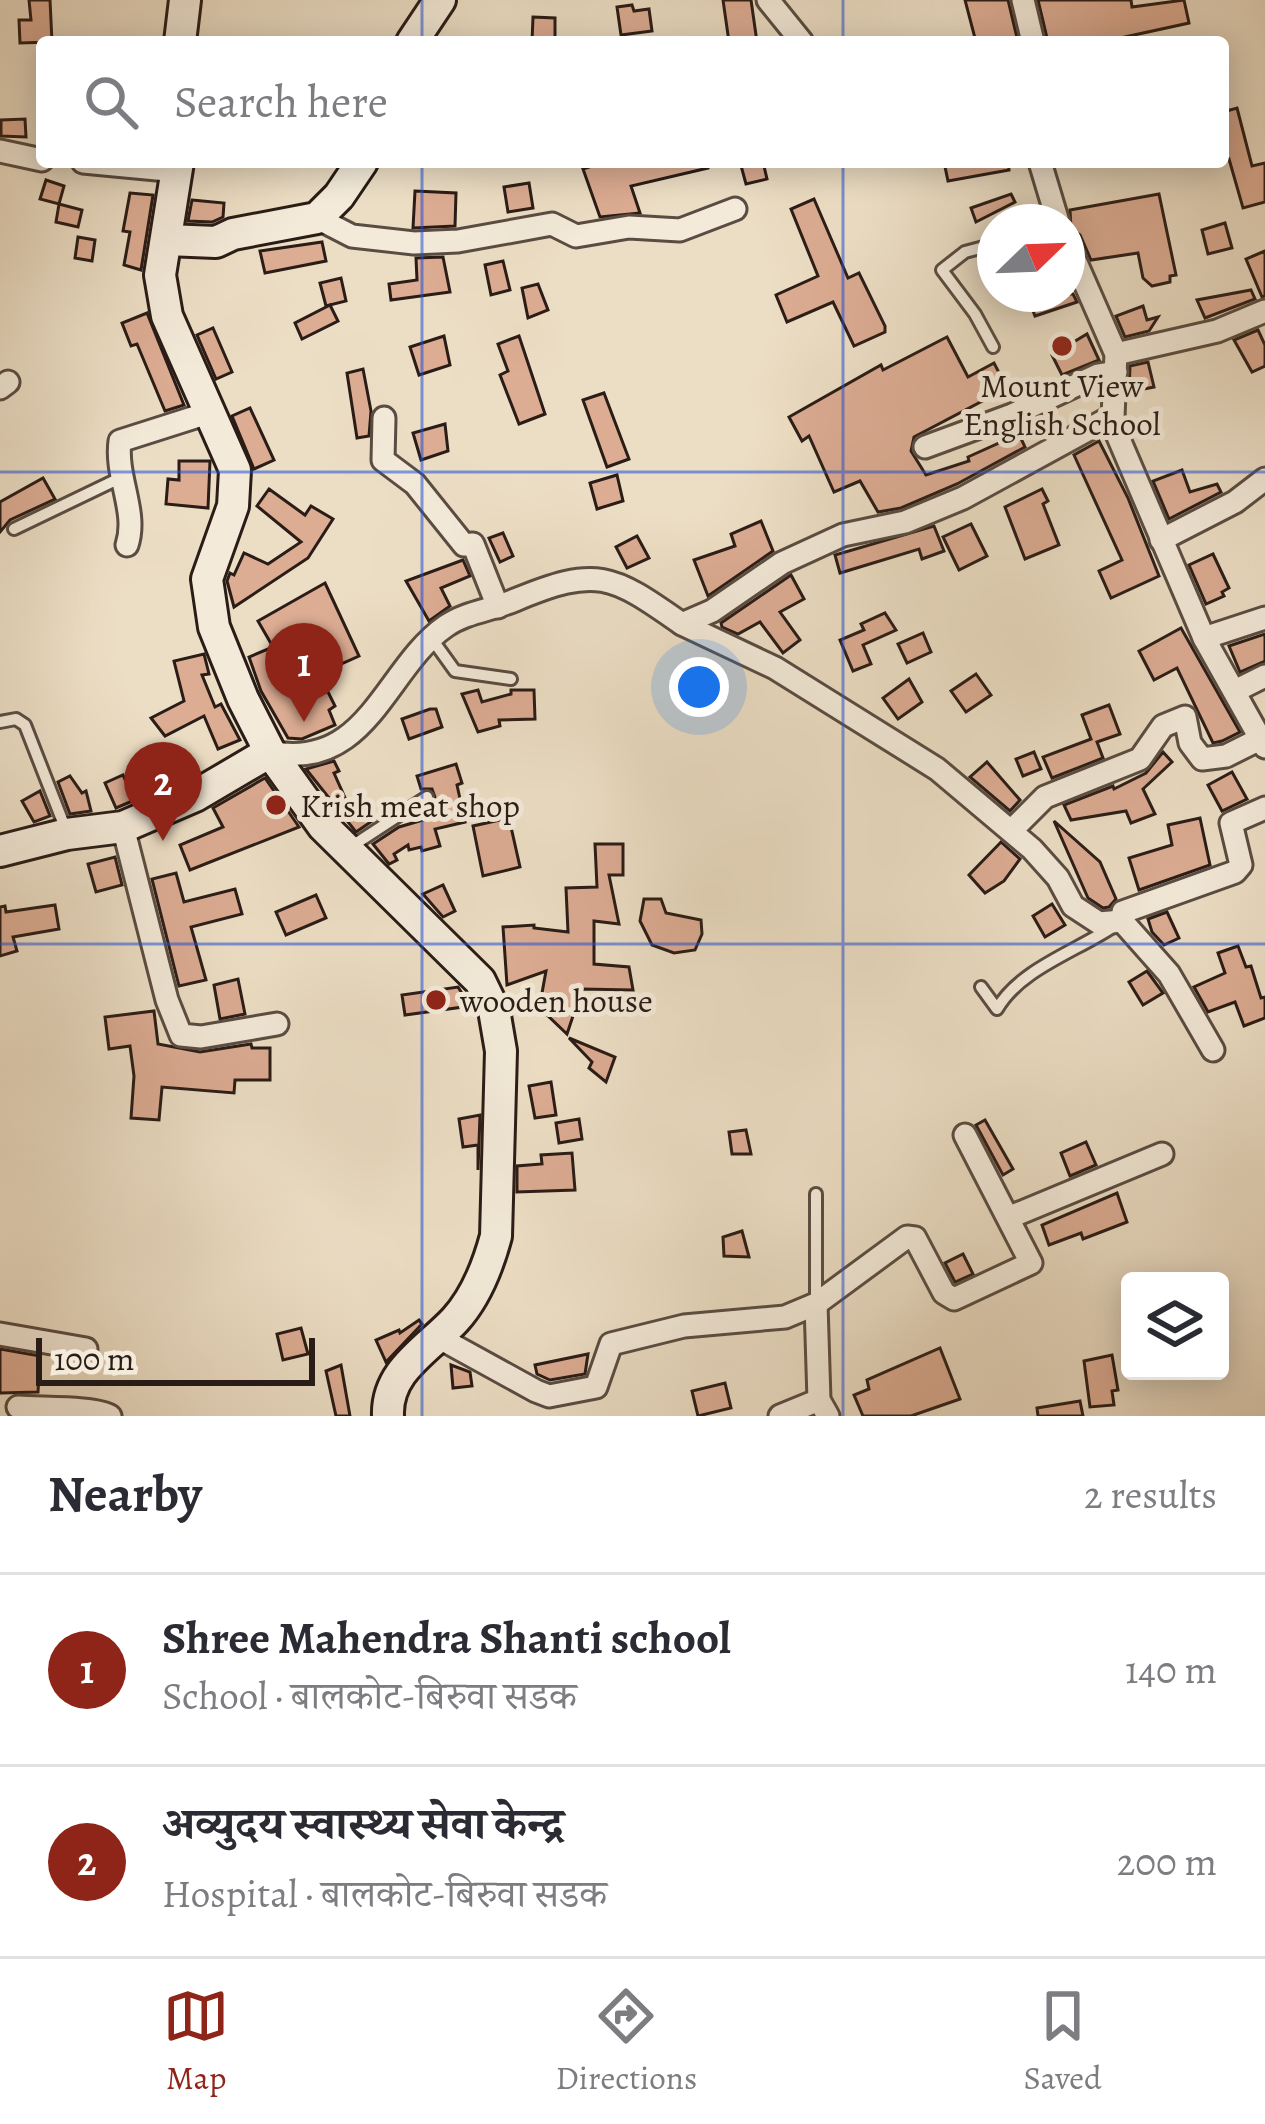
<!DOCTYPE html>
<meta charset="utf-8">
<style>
body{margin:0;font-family:Alegreya,"Noto Serif Devanagari",serif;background:#f7f7f7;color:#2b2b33}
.controls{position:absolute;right:36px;bottom:36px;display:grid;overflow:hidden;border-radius:12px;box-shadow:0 6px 30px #0003}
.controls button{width:108px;height:108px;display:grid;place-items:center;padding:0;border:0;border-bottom:3px solid #e1e1e2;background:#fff;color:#2b2b33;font:60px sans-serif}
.compass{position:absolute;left:977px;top:204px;width:108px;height:108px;border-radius:50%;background:#fff;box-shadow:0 6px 30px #0003;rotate:67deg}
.scale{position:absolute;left:36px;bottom:30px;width:279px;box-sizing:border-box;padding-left:12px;border:6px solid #2a1c16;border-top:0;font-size:33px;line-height:42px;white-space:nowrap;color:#2a1c16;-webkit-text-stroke:9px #f3ead9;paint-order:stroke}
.you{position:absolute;left:699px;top:687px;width:42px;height:42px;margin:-30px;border:9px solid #fff;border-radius:50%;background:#1a73e8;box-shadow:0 0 0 18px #1a73e833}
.badge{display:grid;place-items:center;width:78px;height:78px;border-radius:50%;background:#8f2418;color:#fff;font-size:39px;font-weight:700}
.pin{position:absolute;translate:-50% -99px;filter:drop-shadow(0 3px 6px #0008)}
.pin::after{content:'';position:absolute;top:63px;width:42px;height:36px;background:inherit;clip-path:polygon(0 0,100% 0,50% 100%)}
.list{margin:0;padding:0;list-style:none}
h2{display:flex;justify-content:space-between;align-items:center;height:156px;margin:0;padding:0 48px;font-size:51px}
h2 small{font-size:39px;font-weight:400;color:#7c7c81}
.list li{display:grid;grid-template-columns:78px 1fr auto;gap:36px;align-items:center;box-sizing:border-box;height:192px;padding:0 48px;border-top:3px solid #e1e1e2}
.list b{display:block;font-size:45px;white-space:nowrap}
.list p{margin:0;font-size:39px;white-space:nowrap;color:#7c7c81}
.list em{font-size:39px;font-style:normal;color:#7c7c81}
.icon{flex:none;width:66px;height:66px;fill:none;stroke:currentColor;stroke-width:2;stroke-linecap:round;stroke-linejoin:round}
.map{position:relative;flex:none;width:1265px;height:1416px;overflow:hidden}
.search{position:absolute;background:#fff;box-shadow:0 6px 30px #0003;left:36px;right:36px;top:36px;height:132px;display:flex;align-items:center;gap:30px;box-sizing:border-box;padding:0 42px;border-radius:12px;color:#7c7c81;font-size:45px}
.sheet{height:540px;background:#fff}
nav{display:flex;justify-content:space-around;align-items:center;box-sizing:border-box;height:168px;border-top:3px solid #e1e1e2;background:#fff;font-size:33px;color:#7c7c81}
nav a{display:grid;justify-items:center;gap:6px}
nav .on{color:#8f2418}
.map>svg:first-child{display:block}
.building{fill:#dcac93;stroke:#2a1c16;stroke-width:3}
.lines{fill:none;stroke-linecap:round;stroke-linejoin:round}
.lane-casing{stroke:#5a4c42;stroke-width:16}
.street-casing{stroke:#5a4c42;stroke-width:27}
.secondary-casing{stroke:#2a1c16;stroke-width:36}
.lane{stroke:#f3ead9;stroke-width:10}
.street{stroke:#f3ead9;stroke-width:21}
.secondary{stroke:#f3ead9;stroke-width:30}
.grid{fill:none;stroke:#1d4ed8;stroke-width:3;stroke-opacity:0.55}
.poi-dot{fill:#8f2418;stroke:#f3ead9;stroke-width:4.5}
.labels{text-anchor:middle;stroke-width:10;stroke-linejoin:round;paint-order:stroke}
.poi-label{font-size:33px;fill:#2a1c16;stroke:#f3ead9;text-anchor:start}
</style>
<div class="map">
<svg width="1265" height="1416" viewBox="0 0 1265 1416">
<rect width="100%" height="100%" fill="#ecdec5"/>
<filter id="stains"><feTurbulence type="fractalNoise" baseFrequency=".00167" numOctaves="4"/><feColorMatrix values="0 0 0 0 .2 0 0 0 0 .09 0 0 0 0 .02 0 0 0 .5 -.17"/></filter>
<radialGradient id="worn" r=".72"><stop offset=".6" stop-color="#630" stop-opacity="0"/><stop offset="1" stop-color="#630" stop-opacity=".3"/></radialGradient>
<!-- building -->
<g class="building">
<path d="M 29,0 L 50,0 L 52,42 L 20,43 L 19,20 L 31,20 Z"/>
<path d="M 723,0 L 751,0 L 757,42 L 729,42 Z"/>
<path d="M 965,0 L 1008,0 L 1018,42 L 976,42 Z"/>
<path d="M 1038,0 L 1131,0 L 1132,7 L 1184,0 L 1189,23 L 1125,37 L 1126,42 L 1048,42 Z"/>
<path d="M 632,5 L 634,11 L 649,9 L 652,31 L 621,35 L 617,7 Z"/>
<path d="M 533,17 L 555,18 L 555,42 L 532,42 Z"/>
<path d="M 1237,108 L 1252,166 L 1265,163 L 1265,202 L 1243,208 L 1229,159 L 1223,161 L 1223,112 Z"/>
<path d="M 25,119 L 26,137 L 1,136 L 1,120 Z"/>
<path d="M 604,162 L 708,162 L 708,168 L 631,186 L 640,213 L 600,217 L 583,169 Z"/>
<path d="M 740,162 L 763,162 L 767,179 L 746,184 Z"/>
<path d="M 944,162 L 1008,162 L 1009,170 L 948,181 Z"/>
<path d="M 46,180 L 64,186 L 59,204 L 40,199 Z"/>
<path d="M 529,183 L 533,208 L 508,212 L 504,187 Z"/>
<path d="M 415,191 L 456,193 L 455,226 L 413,228 Z"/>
<path d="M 130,193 L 153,195 L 141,270 L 124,265 L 130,232 L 123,231 Z"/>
<path d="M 1011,194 L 1015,202 L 976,222 L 971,208 Z"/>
<path d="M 1159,194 L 1176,275 L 1170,276 L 1170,282 L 1152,286 L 1143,278 L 1138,253 L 1091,260 L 1080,235 L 1071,228 L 1070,210 Z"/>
<path d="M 814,199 L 848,278 L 859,273 L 885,326 L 885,332 L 854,346 L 833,302 L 787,322 L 776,295 L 818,276 L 791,209 Z"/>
<path d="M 192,200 L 224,203 L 223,217 L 212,222 L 188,221 Z"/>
<path d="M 59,204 L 82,210 L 78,227 L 56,222 Z"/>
<path d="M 1225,223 L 1232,248 L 1208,254 L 1202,230 Z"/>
<path d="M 78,237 L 95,240 L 92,261 L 75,258 Z"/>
<path d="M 322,242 L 326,261 L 265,273 L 260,251 Z"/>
<path d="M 1265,251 L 1265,296 L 1262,297 L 1246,259 Z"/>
<path d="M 443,257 L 450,292 L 391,300 L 389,284 L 417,280 L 416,258 Z"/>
<path d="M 503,261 L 510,290 L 491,295 L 485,265 Z"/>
<path d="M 341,278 L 346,301 L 326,306 L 320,283 Z"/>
<path d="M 538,284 L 548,310 L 528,318 L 522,288 Z"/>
<path d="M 1251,290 L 1255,299 L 1205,318 L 1197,300 Z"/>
<path d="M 1035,294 L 1073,294 L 1077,302 L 1035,316 L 1029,300 L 1037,298 Z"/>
<path d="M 330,305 L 338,321 L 302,339 L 295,323 Z"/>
<path d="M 1143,306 L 1147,320 L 1158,317 L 1149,331 L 1125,337 L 1116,316 Z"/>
<path d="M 147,313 L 184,405 L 165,411 L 137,344 L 131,346 L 122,323 Z"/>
<path d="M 213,328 L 232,372 L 216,379 L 197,335 Z"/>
<path d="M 1258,330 L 1265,345 L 1265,366 L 1252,372 L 1234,340 Z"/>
<path d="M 1087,334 L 1099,360 L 1062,375 L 1052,355 Z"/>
<path d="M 444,336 L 450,365 L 419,375 L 410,347 Z"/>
<path d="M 519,336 L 545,414 L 519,424 L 500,375 L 508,371 L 498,344 Z"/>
<path d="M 947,337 L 968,377 L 994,363 L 1007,388 L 914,437 L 911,451 L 926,475 L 969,461 L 968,457 L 1019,434 L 1025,447 L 957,484 L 901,508 L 878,512 L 860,481 L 834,492 L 809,436 L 802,441 L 789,417 L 881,365 L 883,370 Z"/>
<path d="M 1148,362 L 1154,387 L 1129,392 L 1130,366 Z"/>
<path d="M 363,369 L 371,411 L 369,436 L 357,438 L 347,373 Z"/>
<path d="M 604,393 L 629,459 L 607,467 L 583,400 Z"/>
<path d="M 250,408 L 274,460 L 254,469 L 232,416 Z"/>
<path d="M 445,424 L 448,451 L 421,460 L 413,433 Z"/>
<path d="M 1099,441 L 1128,498 L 1159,576 L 1111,598 L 1099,571 L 1122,560 L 1074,455 Z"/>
<path d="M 179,461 L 210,461 L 208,508 L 166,504 L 168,479 L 179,480 Z"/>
<path d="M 1182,470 L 1190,492 L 1217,484 L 1221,492 L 1169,519 L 1153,481 Z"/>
<path d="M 617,475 L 623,501 L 597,509 L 590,483 Z"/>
<path d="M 43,478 L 55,499 L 10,520 L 0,532 L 0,502 Z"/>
<path d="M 269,489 L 305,515 L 311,506 L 333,519 L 308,558 L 234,607 L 227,581 L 230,573 L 234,575 L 244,553 L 268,564 L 301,542 L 257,506 Z"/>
<path d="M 1042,489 L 1048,501 L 1043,504 L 1059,545 L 1025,559 L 1005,507 Z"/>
<path d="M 761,521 L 773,551 L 708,596 L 694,560 L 735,546 L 731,534 Z"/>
<path d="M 971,524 L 987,556 L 959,570 L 943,537 Z"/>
<path d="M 934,526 L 944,551 L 922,559 L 919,549 L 840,573 L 835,555 Z"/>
<path d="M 503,533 L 513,556 L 500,562 L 489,538 Z"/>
<path d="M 637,536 L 649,558 L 627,568 L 616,547 Z"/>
<path d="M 1213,554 L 1229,588 L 1222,592 L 1224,596 L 1206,604 L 1189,565 Z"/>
<path d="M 463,560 L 470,576 L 441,588 L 450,606 L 429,621 L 406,581 Z"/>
<path d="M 791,575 L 804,599 L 780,612 L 800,640 L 783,653 L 760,622 L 738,634 L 722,627 L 721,623 Z"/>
<path d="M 325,583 L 359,656 L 319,674 L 335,706 L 329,710 L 335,725 L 302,739 L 288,738 L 261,691 L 249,657 L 273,647 L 258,621 Z"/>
<path d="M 885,613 L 896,630 L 863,645 L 871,664 L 853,671 L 840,640 L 864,630 L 861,624 Z"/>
<path d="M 1181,628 L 1240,732 L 1222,741 L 1213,743 L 1177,668 L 1154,680 L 1139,651 Z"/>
<path d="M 923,633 L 931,652 L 907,663 L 898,644 Z"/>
<path d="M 1265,634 L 1265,661 L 1240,672 L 1229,646 Z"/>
<path d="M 204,654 L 209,674 L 202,675 L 215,707 L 221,704 L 240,740 L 218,749 L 204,716 L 165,736 L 151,718 L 184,701 L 174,661 Z"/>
<path d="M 976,674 L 991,695 L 966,712 L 951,691 Z"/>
<path d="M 909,679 L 922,702 L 898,719 L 883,698 Z"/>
<path d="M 478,690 L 482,702 L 511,694 L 511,690 L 534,690 L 535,719 L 499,720 L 500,726 L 478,732 L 462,694 Z"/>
<path d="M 1109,705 L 1120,734 L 1097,742 L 1103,758 L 1052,778 L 1043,757 L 1091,739 L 1082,715 Z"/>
<path d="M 430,709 L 436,709 L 442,727 L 409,739 L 402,719 Z"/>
<path d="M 1034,752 L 1041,769 L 1023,776 L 1016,759 Z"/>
<path d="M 1163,752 L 1172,762 L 1143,789 L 1155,814 L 1131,823 L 1126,811 L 1071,820 L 1064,805 L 1113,786 L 1114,789 L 1146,773 Z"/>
<path d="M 334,761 L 339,771 L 334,773 L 351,811 L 366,803 L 375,819 L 356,832 L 306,769 Z"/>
<path d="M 987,762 L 1020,800 L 1010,811 L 970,777 Z"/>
<path d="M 456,764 L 462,783 L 457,785 L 465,822 L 435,829 L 440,846 L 422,851 L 421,847 L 409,850 L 408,845 L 394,854 L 397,860 L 389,864 L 373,844 L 399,827 L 430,818 L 427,809 L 436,800 L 432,789 L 421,789 L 417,776 Z"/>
<path d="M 1232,772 L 1247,799 L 1222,811 L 1208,785 Z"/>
<path d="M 157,773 L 163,788 L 116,808 L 105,783 L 123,775 L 128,786 Z"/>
<path d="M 70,776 L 82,793 L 86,791 L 91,811 L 70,814 L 58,782 Z"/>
<path d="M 265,778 L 299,827 L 190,870 L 180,845 L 223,827 L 213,808 Z"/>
<path d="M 40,791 L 50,816 L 34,822 L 22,801 Z"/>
<path d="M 509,818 L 520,867 L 483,876 L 473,826 Z"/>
<path d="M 1200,818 L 1210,865 L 1139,890 L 1129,858 L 1172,845 L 1168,825 Z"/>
<path d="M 1054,821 L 1100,862 L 1116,899 L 1109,907 L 1103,908 L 1088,898 Z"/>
<path d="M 1001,842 L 1020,859 L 1004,881 L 985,893 L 969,875 Z"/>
<path d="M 595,844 L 623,844 L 623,875 L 609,875 L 619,924 L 594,921 L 594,964 L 629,967 L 633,990 L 582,989 L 567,1034 L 546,1014 L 542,993 L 546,971 L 507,985 L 503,927 L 534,925 L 534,928 L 568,932 L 566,888 L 597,887 Z"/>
<path d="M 115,857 L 122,885 L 96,892 L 88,864 Z"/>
<path d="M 176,873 L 184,902 L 235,889 L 242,914 L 191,927 L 206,980 L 179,986 L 152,879 Z"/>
<path d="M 443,885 L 455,911 L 443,917 L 423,894 Z"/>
<path d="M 316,895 L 326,918 L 286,935 L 276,912 Z"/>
<path d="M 644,899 L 661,899 L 666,913 L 701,920 L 702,934 L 695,950 L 674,953 L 652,945 L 640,921 Z"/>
<path d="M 1052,904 L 1065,925 L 1045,937 L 1033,916 Z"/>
<path d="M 55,905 L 59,929 L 13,937 L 17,951 L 0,956 L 0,907 L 5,906 L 6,912 Z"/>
<path d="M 1167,912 L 1179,938 L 1164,945 L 1152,932 L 1148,919 Z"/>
<path d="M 1238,946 L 1246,967 L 1251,966 L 1261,998 L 1265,997 L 1265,1018 L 1244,1026 L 1235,1002 L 1208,1012 L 1194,987 L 1225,973 L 1218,953 Z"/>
<path d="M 1147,971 L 1163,993 L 1143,1005 L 1129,982 Z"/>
<path d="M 238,979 L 245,1014 L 220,1019 L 214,985 Z"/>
<path d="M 458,987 L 470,1006 L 405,1015 L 402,995 Z"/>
<path d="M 154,1011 L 158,1044 L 200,1052 L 251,1044 L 252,1048 L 270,1048 L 270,1080 L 235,1080 L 234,1093 L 162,1087 L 159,1120 L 131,1118 L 134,1076 L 130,1046 L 109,1049 L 105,1017 Z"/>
<path d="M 569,1038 L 615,1057 L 606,1082 L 589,1068 L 592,1062 Z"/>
<path d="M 551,1082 L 556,1115 L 535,1118 L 529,1086 Z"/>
<path d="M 480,1115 L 478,1170 L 478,1145 L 463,1147 L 459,1119 Z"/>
<path d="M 579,1119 L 582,1139 L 559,1143 L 556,1123 Z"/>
<path d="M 985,1120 L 1013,1169 L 1003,1175 L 976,1125 Z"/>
<path d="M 746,1130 L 751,1154 L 732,1154 L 729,1132 Z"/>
<path d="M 1086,1142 L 1096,1165 L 1070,1176 L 1061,1153 Z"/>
<path d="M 572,1153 L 575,1190 L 517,1192 L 517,1166 L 542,1164 L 541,1155 Z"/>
<path d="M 1117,1193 L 1127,1222 L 1083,1239 L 1081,1233 L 1049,1245 L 1042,1225 Z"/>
<path d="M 742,1231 L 749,1257 L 724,1256 L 723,1237 Z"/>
<path d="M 963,1254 L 973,1274 L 955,1282 L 945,1263 Z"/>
<path d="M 419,1320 L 422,1324 L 386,1362 L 376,1340 L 399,1330 L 400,1333 Z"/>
<path d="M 301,1328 L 308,1354 L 283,1360 L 277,1334 Z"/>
<path d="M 940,1348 L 960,1399 L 911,1416 L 863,1416 L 854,1395 L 869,1389 L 867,1380 Z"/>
<path d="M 0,1349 L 40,1356 L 38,1392 L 0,1393 Z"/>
<path d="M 588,1354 L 585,1374 L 550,1380 L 537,1374 L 535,1365 Z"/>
<path d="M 1112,1355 L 1118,1390 L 1112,1391 L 1114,1405 L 1090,1407 L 1084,1361 Z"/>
<path d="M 341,1365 L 350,1416 L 336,1416 L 326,1371 Z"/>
<path d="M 451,1365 L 470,1372 L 472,1386 L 453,1388 Z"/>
<path d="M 725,1383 L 731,1408 L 698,1416 L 692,1391 Z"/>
<path d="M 1080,1401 L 1083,1416 L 1038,1416 L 1037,1408 Z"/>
</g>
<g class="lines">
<defs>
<g id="lane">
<path d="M 993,347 L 975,314 L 942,270 L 965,252 L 995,244"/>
<path d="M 14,529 L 120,478"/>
<path d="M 432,639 L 455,671 L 511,679"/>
<path d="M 0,722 L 16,719 L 25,725 L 66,830"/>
<path d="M 349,848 L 427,797"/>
<path d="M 981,987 L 997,1009 C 1020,969 1077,951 1114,926"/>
<path d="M 816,1301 L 816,1194"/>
</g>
<g id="street">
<path d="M 768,0 L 802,42"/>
<path d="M 1023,0 L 1033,42"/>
<path d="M 0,151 L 42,160"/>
<path d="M 83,162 L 178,171"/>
<path d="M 1040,162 L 1058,222"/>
<path d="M 317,218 L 352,236 L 414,243 L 458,241 L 552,224 L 576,236 L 629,227 L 680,230 L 735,209"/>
<path d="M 1067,242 L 1116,354 L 1113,416 L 1116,432 L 1204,638 L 1265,747"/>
<path d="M 1116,354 L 1217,331 L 1265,311"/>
<path d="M 0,388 L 8,382"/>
<path d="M 384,418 L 383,460 L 415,484 L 464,545 L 473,544 L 498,607"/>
<path d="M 925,447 L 1012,415 L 1098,375 L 1116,372"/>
<path d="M 1161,540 L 1235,502 L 1265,479"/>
<path d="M 127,545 C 138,512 115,477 120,441 L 208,413"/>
<path d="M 682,624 L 775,668 L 937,769 L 1032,849 L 1058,878 L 1073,906 L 1099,923 L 1122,921 L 1123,912 L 1235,872 L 1241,865 L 1231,823 L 1265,808"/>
<path d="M 1204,638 L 1265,618"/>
<path d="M 1235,691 L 1265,676"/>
<path d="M 270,752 C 368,772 385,668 446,626 C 466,612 492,610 515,600 C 597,566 611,574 682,624 L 712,611 L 782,563 L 843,535 L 905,522 L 963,498 L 1113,416"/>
<path d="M 123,827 L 167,1000 L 181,1035 L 201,1037 L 277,1024"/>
<path d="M 1012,830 L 1045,797 L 1140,759 L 1163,726 L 1185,717 L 1190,743 L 1202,759 L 1226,756 L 1260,739"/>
<path d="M 1122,921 L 1169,974 L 1213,1050"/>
<path d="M 1010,1217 L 1162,1154"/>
<path d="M 816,1304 L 819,1400 L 828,1416"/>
<path d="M 0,1334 L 86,1349"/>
<path d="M 436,1336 L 536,1391 L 549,1396 L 596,1387 L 611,1344 L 684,1326 L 785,1317 L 816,1304 L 907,1237 L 915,1238 L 944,1293 L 954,1299 L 1031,1263 L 965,1135"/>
<path d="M 18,1407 C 40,1409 96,1407 110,1416"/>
<path d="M 780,1416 L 819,1400"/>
</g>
<g id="secondary">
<path d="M 180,42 L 185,0"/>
<path d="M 412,42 L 440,0"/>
<path d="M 178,162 L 160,275 L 167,316 L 235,470 L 233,506 L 207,579 L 214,627 L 243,699 L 270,752 L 323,826 L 480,981 L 494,1010 L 501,1051 L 496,1236 C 488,1266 476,1297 455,1320 C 427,1350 386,1371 388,1416"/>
<path d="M 167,240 L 216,242 L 233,234 L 317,218 L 339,196 L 362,162"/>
<path d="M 0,851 L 67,834 L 123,827 L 195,796 L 270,752"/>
</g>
</defs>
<!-- lane casing -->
<use href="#lane" class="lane-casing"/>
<!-- street casing -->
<use href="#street" class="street-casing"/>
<!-- secondary casing -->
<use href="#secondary" class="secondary-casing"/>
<!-- lane -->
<use href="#lane" class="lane"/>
<!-- street -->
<use href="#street" class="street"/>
<!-- secondary -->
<use href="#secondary" class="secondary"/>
</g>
<!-- grid -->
<path class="grid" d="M 422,0 L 422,42M 843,0 L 843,42M 422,162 L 422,1416M 843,162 L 843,1416M 0,472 L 1265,472M 0,944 L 1265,944"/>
<!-- markers -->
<g class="poi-dot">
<circle cx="1062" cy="346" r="12"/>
<circle cx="276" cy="805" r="12"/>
<circle cx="436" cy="1000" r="12"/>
</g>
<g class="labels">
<!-- poi labels -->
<g class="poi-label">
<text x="1062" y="397" text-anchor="middle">Mount View<tspan x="1062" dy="38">English School</tspan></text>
<text x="300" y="817">Krish meat shop</text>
<text x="460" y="1012">wooden house</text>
</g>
</g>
<rect width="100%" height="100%" filter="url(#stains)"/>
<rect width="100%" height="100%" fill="url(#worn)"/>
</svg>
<div class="controls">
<button><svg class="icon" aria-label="layers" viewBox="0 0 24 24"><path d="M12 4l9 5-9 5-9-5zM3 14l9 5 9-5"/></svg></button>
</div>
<svg class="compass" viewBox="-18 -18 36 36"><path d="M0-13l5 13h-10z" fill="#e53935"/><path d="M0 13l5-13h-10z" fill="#7c7c81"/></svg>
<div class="scale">100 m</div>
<div class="you"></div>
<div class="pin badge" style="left:304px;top:722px">1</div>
<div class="pin badge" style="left:163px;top:841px">2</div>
<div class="search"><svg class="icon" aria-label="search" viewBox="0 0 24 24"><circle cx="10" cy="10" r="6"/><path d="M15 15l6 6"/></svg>Search here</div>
</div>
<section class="sheet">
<h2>Nearby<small>2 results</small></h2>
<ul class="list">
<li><span class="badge">1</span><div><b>Shree Mahendra Shanti school</b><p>School · बालकोट-बिरुवा सडक</p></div><em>140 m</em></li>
<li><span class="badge">2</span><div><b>अव्युदय स्वास्थ्य सेवा केन्द्र</b><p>Hospital · बालकोट-बिरुवा सडक</p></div><em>200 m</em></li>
</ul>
</section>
<nav>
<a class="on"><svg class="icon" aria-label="map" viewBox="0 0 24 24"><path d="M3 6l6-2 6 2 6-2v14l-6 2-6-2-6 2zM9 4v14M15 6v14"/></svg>Map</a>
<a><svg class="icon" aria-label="directions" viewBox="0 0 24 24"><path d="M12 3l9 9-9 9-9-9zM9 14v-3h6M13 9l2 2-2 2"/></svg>Directions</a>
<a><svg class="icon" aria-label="saved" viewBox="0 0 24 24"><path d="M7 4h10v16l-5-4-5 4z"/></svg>Saved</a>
</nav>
